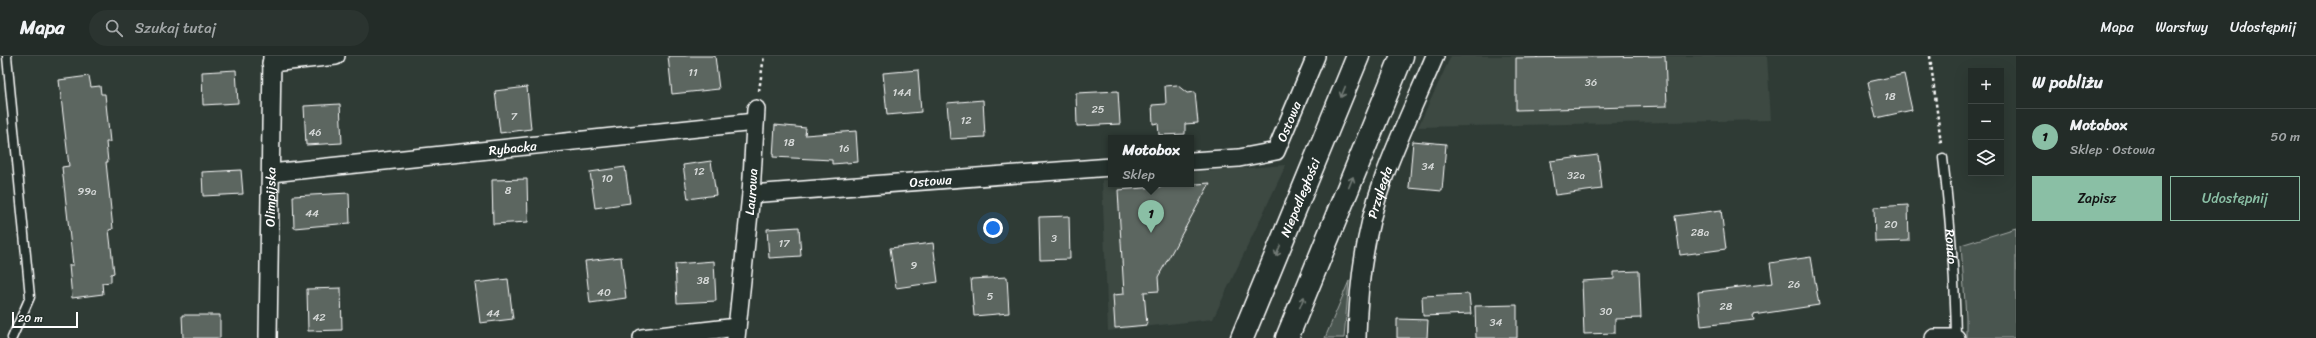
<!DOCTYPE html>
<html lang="pl">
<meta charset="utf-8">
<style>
body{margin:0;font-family:Sriracha,sans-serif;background:#2b3430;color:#f1f3f6}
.controls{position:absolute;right:12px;top:12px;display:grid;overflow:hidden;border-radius:0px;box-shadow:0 4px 16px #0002}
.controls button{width:36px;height:36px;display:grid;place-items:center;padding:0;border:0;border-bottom:1px solid #404845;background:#232c28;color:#f1f3f6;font:20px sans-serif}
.scale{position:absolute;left:12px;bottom:10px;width:66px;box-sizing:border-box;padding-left:4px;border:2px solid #fff;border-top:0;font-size:11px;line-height:14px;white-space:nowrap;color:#fff;-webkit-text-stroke:3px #26332d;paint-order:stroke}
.you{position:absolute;left:993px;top:172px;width:14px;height:14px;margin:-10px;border:3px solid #fff;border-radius:50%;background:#1a73e8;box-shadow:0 0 0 6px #1a73e833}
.badge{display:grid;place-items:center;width:26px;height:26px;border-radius:50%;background:#8abfa5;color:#111;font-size:13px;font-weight:700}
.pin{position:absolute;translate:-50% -33px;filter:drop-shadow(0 1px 2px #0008)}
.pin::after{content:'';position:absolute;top:21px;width:14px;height:12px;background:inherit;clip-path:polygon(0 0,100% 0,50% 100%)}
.popup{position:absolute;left:1108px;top:79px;width:86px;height:52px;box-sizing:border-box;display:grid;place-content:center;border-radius:0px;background:#232c28;filter:drop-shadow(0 1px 3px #0005);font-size:13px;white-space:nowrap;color:#a3a7a8}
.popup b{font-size:15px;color:#f1f3f6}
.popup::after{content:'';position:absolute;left:50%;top:100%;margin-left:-8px;border:8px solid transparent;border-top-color:#232c28}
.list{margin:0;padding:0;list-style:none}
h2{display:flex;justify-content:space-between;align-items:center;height:52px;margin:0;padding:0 16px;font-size:17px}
h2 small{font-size:13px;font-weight:400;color:#a3a7a8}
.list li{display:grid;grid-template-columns:26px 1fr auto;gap:12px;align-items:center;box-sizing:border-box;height:56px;padding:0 16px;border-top:1px solid #404845}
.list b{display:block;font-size:15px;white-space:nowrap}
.list p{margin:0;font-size:13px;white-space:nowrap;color:#a3a7a8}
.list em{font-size:13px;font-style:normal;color:#a3a7a8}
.actions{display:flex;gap:8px;padding:12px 16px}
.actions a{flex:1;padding:9px 0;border:1px solid #8abfa5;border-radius:0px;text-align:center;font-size:14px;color:#8abfa5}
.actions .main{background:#8abfa5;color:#111}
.icon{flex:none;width:22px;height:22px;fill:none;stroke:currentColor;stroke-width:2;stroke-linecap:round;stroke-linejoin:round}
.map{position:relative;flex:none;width:2016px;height:282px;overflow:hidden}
header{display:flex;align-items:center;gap:24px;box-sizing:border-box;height:56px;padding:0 20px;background:#232c28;border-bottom:1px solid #404845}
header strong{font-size:19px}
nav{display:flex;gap:22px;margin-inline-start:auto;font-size:14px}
.search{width:280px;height:36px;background:#2b3430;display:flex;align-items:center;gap:10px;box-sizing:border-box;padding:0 14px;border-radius:22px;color:#a3a7a8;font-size:15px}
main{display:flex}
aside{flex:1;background:#232c28}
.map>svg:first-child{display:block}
.built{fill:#3c4842}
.green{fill:#4a544f;stroke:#a4aaa7}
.building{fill:#5b6661;stroke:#fff}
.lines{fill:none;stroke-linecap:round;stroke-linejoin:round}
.service-casing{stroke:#fff;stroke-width:11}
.minor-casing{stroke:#fff;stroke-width:20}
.motorway-casing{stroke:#fff;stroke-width:25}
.path{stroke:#fff;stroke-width:2.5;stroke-dasharray:3 3;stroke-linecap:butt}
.service{stroke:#26332d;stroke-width:8}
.minor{stroke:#26332d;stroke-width:17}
.motorway{stroke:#26332d;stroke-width:22}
.oneway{stroke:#727a76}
.labels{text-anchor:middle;stroke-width:3.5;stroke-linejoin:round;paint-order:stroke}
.number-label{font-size:11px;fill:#d6d9d8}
.street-label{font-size:13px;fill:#fff;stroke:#26332d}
</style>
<header>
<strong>Mapa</strong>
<div class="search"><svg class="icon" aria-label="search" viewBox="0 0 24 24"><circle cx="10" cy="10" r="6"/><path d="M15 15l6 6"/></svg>Szukaj tutaj</div>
<nav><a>Mapa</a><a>Warstwy</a><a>Udostępnij</a></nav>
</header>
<main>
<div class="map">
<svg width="2016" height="282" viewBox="0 0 2016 282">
<rect width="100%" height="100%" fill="#2f3b35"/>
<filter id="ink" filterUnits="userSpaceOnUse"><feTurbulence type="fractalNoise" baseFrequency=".025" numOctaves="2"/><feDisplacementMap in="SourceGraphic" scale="8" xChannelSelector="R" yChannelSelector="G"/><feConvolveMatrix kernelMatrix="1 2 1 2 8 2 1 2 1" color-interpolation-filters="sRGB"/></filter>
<g filter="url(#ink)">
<!-- built -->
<g class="built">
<path d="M 1451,0 L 1767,0 L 1771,64 L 1418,71 Z"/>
<path d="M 1286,109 L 1213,263 L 1108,275 L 1102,124 L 1111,123 L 1111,128 L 1191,128 L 1191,116 Z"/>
</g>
<!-- green -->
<g class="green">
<path d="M 2016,172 L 2016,282 L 1966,282 L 1966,261 L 1961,189 Z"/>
<path d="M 1349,225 L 1344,282 L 1325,282 Z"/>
</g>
<!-- building -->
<g class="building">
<path d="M 668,0 L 715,0 L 719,33 L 672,38 Z"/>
<path d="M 1665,0 L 1667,50 L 1516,54 L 1516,2 Z"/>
<path d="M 236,14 L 238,47 L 203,49 L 202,16 Z"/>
<path d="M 918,14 L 921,56 L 887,59 L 883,17 Z"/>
<path d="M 1904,18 L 1912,54 L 1876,62 L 1868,26 Z"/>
<path d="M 89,20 L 91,31 L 100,30 L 101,38 L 105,38 L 110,86 L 106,86 L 108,106 L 106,106 L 113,173 L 109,174 L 114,217 L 111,218 L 111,226 L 102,227 L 103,238 L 72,242 L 69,209 L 73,209 L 62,111 L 69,110 L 59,24 Z"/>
<path d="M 1177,29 L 1187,37 L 1195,36 L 1198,67 L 1185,68 L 1185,78 L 1159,79 L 1158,67 L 1153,68 L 1152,49 L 1166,48 L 1165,30 Z"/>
<path d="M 527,31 L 531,73 L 500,77 L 495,35 Z"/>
<path d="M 1118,35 L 1120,68 L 1077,70 L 1076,37 Z"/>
<path d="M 983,44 L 985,81 L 950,83 L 947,47 Z"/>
<path d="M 340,48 L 342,87 L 306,89 L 304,50 Z"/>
<path d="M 775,69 L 806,72 L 805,79 L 856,75 L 858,106 L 832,108 L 832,104 L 773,101 Z"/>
<path d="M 1413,85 L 1446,88 L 1442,135 L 1409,132 Z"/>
<path d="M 1598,99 L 1602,133 L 1555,139 L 1550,105 Z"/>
<path d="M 711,105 L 716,139 L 688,143 L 683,109 Z"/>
<path d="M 625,111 L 630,147 L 595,152 L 590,116 Z"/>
<path d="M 241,114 L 243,138 L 203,140 L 202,116 Z"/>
<path d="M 527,123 L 528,166 L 493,168 L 492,124 Z"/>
<path d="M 1210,127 L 1158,221 L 1159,235 L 1144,236 L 1147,269 L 1115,272 L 1113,239 L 1124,238 L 1118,134 Z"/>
<path d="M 349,137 L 350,167 L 294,172 L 293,140 Z"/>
<path d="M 1908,149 L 1909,185 L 1875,186 L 1874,151 Z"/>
<path d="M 1721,154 L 1726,193 L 1680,199 L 1675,160 Z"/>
<path d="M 1069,160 L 1070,203 L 1040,204 L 1039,161 Z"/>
<path d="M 799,171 L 801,200 L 769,202 L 767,173 Z"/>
<path d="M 933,187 L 938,226 L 896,232 L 890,192 Z"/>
<path d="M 621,201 L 626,242 L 590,247 L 585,205 Z"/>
<path d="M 1811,201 L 1819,249 L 1753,259 L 1754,264 L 1701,270 L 1698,236 L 1773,227 L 1770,207 Z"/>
<path d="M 714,205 L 716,245 L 677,247 L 675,208 Z"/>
<path d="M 1639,215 L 1641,262 L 1615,263 L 1615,277 L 1584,278 L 1582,225 L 1614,223 L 1614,216 Z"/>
<path d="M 1007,221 L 1009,257 L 974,260 L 971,223 Z"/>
<path d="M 508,223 L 513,263 L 480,267 L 475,227 Z"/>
<path d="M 341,232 L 342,274 L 308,275 L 307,233 Z"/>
<path d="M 1469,238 L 1471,258 L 1423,260 L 1422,240 Z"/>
<path d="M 1517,249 L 1517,282 L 1476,282 L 1475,250 Z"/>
<path d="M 182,259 L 220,259 L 220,282 L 183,282 Z"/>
<path d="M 1397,263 L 1428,264 L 1427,282 L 1397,282 Z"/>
</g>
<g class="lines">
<defs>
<g id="service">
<path d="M 7,0 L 30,241 L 12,282"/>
<path id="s1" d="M 1943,102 C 1950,161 1955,220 1956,281"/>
</g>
<g id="minor">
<path d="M 271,7 L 336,0"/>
<path id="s2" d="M 1191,105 L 1239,102 L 1276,95 L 1316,0"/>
<path id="s3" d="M 271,117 L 755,66"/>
<path id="s4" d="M 751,138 L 1111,111"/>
<path id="s5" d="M 268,282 L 272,0"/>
<path d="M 642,282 L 737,271"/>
<path id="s6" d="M 736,282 L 751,138 L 756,53"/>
<path id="s7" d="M 1357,282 C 1358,227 1365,173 1384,121 C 1399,80 1418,40 1435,0"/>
<path d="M 1934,282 L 1956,282"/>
</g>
<g id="motorway">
<path id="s8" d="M 1242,282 L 1358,0"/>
<path d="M 1287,282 L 1402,0"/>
</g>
</defs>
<!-- service casing -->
<use href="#service" class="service-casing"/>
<!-- minor casing -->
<use href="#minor" class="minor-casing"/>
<!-- motorway casing -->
<use href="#motorway" class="motorway-casing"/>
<!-- path -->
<g class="path">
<path d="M 1930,0 L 1941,87"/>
<path d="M 759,35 L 764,0"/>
</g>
<!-- service -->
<use href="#service" class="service"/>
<!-- minor -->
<use href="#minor" class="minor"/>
<!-- motorway -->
<use href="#motorway" class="motorway"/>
</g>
<!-- one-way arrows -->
<defs><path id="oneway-shaft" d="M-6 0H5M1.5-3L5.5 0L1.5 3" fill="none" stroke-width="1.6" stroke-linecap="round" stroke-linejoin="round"/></defs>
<g class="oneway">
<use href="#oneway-shaft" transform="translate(1343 36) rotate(112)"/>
<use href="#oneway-shaft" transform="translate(1351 126) rotate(-68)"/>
<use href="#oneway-shaft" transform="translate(1278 195) rotate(112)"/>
<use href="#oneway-shaft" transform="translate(1302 246) rotate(-68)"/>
</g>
</g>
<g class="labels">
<!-- number labels -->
<g class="number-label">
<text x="693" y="20">11</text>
<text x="1591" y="30">36</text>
<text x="902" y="40">14A</text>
<text x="1890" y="44">18</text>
<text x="1098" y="57">25</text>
<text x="514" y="64">7</text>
<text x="966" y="68">12</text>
<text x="315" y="80">46</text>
<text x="789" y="90">18</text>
<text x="844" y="96">16</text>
<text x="1428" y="114">34</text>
<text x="699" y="119">12</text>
<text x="1576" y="123">32a</text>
<text x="607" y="126">10</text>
<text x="508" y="138">8</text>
<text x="87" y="139">99a</text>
<text x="312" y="161">44</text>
<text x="1891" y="172">20</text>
<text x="1700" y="180">28a</text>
<text x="1054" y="186">3</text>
<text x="784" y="191">17</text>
<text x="914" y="213">9</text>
<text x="703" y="228">38</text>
<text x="1794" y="232">26</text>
<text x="604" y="240">40</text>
<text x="990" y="244">5</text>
<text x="1726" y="254">28</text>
<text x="1606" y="259">30</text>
<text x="493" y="261">44</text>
<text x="319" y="265">42</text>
<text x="1496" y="270">34</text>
</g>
<!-- street labels -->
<g class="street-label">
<text dy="5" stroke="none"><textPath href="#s2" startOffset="118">Ostowa</textPath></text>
<text dy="5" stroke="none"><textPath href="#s3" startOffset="243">Rybacka</textPath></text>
<text dy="5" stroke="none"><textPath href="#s4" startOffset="180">Ostowa</textPath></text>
<text dy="5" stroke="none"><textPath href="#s6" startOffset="147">Laurowa</textPath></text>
<text dy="5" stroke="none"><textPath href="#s7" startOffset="148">Przyległa</textPath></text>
<text dy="5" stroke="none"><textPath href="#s5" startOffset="141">Olimpijska</textPath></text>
<text dy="5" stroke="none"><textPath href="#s8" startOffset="152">Niepodległości</textPath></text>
<text dy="5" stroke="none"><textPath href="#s1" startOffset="89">Rondo</textPath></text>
</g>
</g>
</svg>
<div class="controls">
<button>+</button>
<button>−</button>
<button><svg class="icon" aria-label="layers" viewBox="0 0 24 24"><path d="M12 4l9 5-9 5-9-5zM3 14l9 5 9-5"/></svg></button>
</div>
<div class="scale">20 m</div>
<div class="you"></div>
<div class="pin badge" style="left:1151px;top:177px">1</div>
<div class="popup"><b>Motobox</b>Sklep</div>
</div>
<aside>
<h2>W pobliżu<small></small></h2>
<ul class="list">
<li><span class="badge">1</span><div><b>Motobox</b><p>Sklep · Ostowa</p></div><em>50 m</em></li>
</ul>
<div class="actions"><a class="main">Zapisz</a><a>Udostępnij</a></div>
</aside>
</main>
